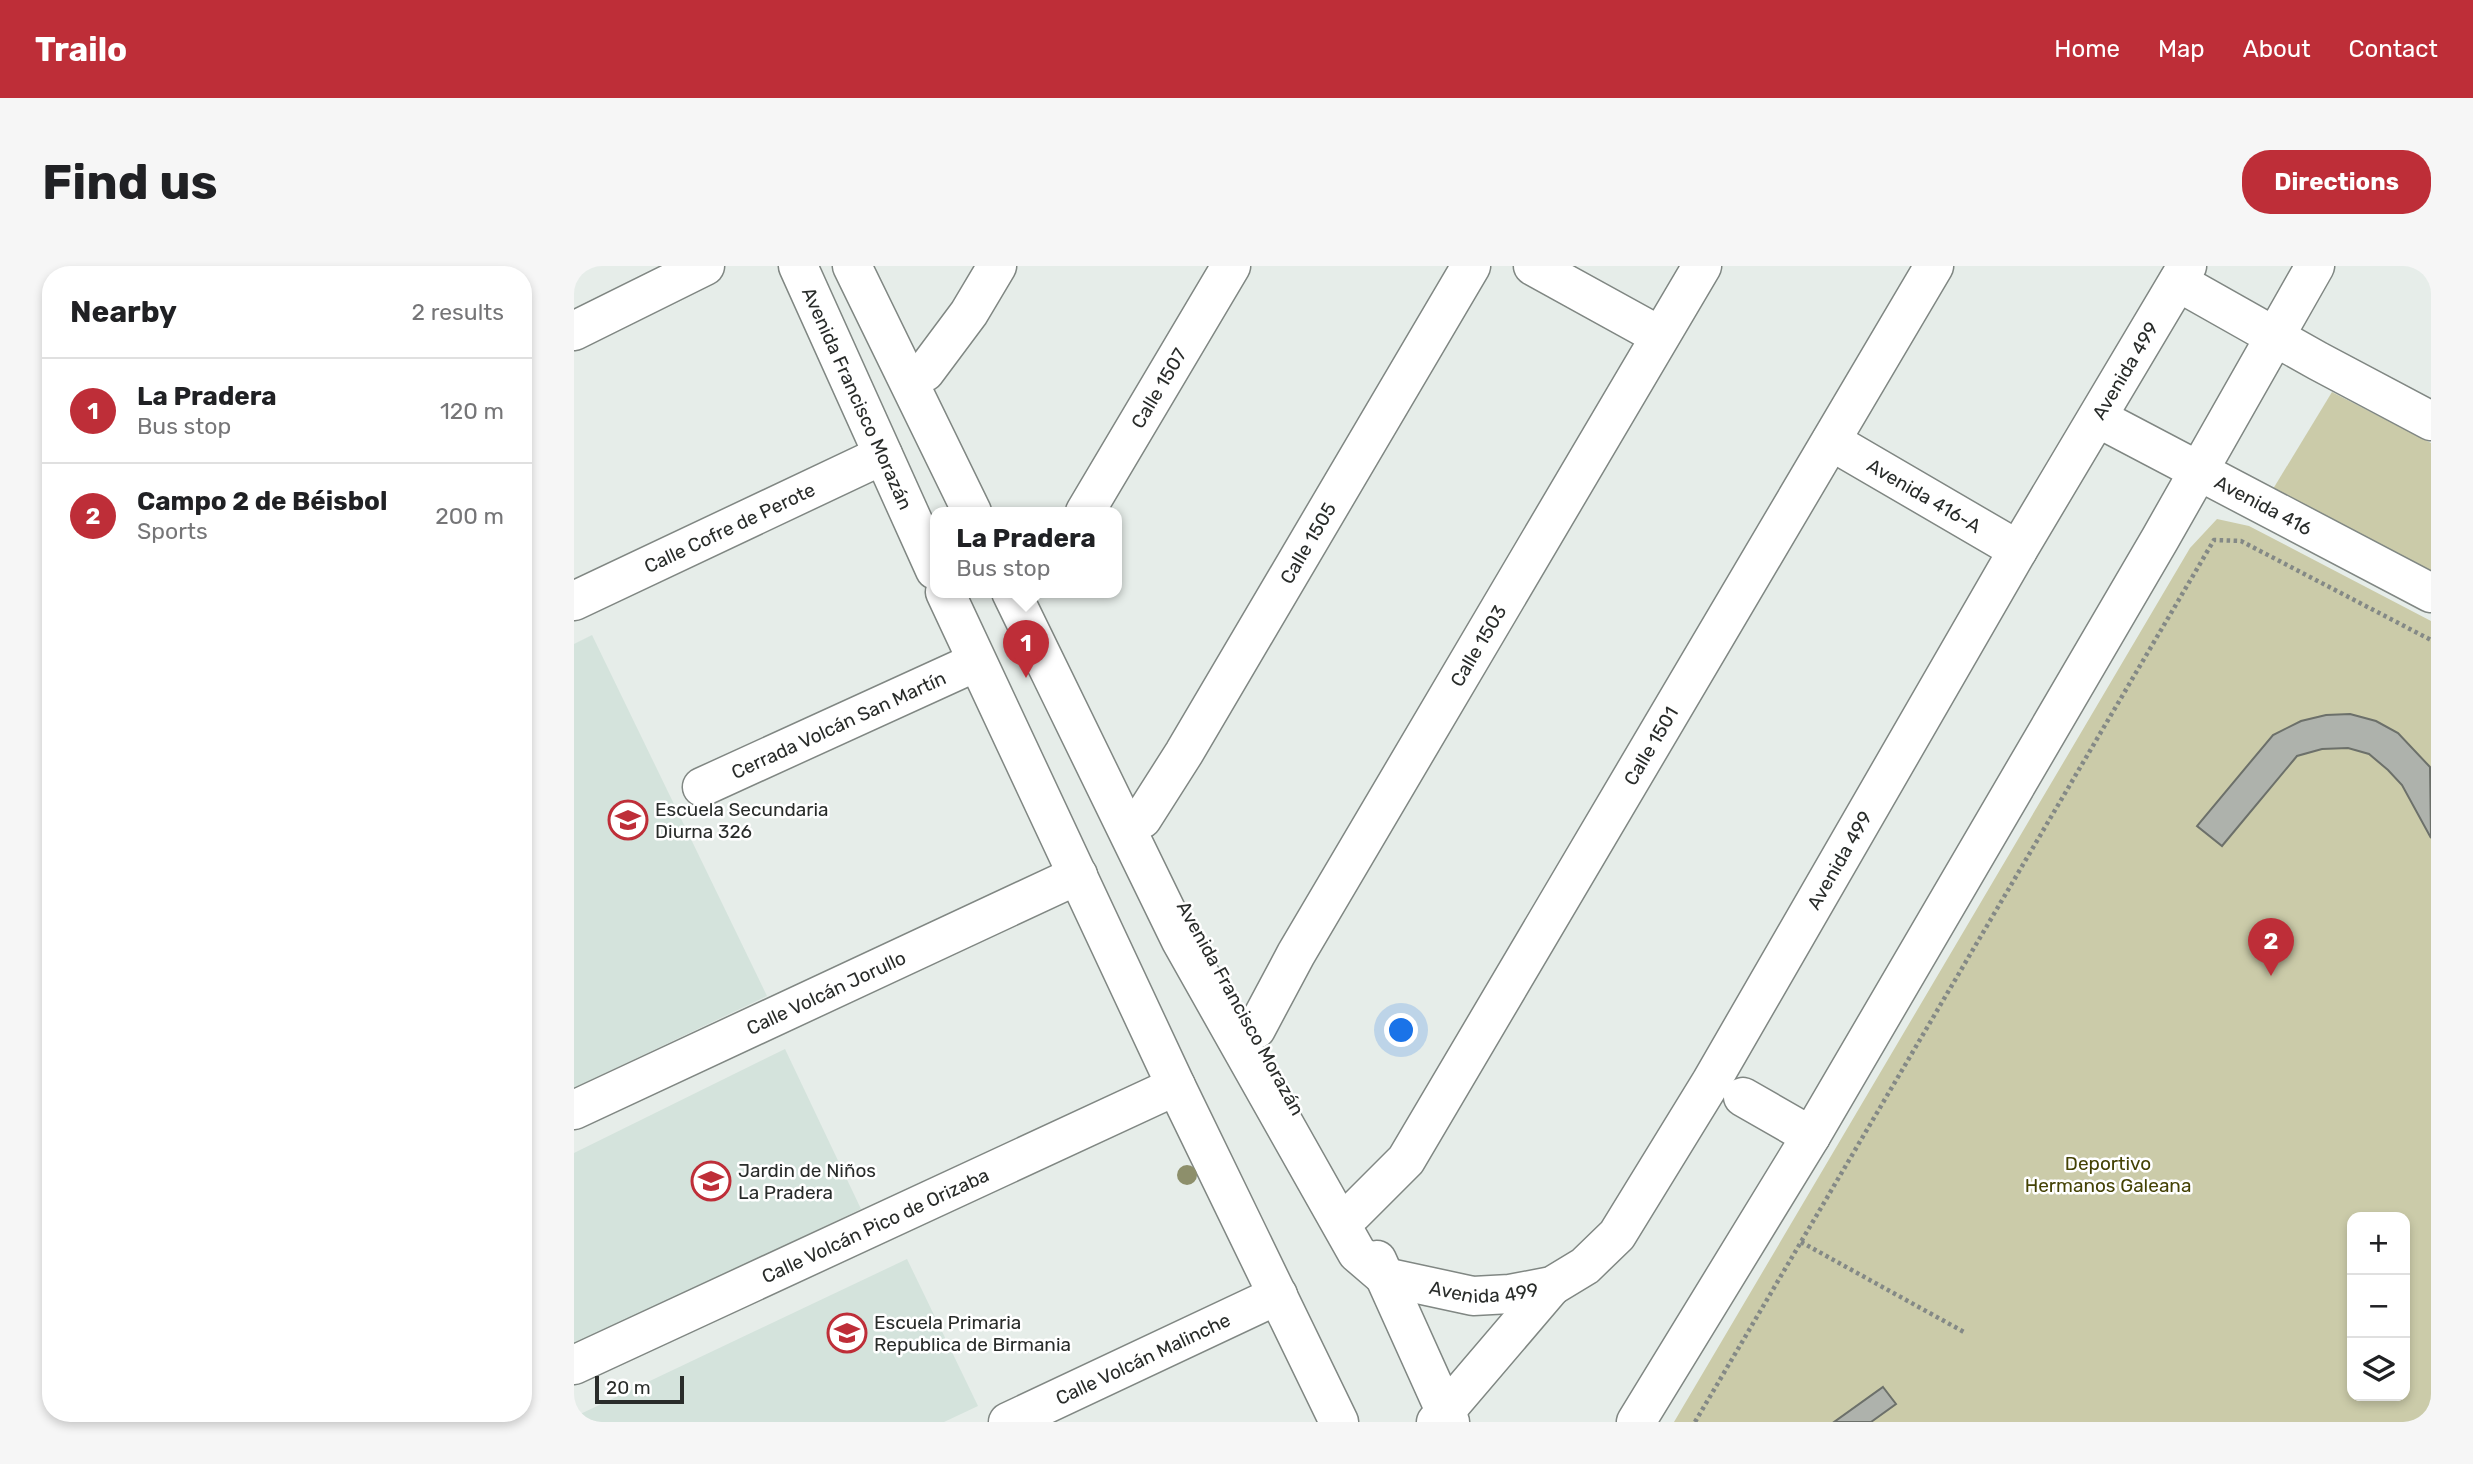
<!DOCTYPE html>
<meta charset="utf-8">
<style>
body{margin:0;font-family:Rubik,sans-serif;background:#f6f6f6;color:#202124}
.controls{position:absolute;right:21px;bottom:21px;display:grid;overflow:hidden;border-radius:14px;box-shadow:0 4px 10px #0003}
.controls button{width:63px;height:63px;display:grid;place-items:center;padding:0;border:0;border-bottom:2px solid #e0e0e0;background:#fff;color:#202124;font:35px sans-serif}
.scale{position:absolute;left:21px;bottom:18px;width:89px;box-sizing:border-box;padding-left:7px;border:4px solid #292c2a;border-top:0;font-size:19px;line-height:24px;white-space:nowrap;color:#292c2a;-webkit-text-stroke:5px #fff;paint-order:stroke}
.you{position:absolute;left:828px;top:765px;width:24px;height:24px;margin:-18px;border:5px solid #fff;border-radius:50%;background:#1a73e8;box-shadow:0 0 0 10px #1a73e833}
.badge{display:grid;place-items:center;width:46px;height:46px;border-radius:50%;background:#be2e38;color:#fff;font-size:23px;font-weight:700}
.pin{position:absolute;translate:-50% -58px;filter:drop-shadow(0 2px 4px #0008)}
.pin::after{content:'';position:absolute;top:37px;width:24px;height:21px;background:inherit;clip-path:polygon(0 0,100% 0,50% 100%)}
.popup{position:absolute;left:356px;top:241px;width:192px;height:91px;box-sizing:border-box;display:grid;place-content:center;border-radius:14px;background:#fff;filter:drop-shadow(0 2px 5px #0005);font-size:23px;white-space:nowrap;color:#757577}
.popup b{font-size:26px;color:#202124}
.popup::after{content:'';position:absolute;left:50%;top:100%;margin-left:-14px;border:14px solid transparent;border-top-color:#fff}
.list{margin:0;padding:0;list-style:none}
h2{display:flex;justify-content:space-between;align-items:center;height:91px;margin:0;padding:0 28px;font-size:30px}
h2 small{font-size:23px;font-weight:400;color:#757577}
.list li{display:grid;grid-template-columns:46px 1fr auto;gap:21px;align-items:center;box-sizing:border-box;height:105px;padding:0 28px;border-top:2px solid #e0e0e0}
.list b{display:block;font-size:26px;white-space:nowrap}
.list p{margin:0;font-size:23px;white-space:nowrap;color:#757577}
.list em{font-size:23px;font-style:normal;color:#757577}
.icon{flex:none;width:38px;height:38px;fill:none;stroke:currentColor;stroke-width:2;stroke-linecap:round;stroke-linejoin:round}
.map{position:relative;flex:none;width:1857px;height:1156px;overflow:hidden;border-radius:28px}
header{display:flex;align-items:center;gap:42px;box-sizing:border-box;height:98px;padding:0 35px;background:#be2e38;color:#fff}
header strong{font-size:33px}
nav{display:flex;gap:38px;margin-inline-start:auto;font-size:24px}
.intro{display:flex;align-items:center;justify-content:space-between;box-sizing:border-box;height:168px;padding:0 42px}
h1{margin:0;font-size:49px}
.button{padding:18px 32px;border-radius:28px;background:#be2e38;color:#fff;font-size:24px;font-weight:700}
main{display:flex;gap:42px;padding:0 42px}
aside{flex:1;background:#fff;border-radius:28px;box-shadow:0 4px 10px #0003}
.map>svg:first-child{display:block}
.built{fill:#d4e3dc}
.green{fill:#cbcba9;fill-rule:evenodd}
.building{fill:#aeb2ac;stroke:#6c706a;stroke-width:2}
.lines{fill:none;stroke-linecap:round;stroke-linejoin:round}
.minor-casing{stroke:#808783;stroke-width:41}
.path{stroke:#848986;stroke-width:4.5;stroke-dasharray:3.5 3.5;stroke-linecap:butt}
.minor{stroke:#fff;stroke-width:38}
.tree{fill:#8d8f6b}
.labels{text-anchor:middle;stroke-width:5;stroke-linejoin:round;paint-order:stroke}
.street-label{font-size:19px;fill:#292c2a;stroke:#fff}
.poi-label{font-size:19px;fill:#292c2a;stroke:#fff;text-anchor:start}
.park-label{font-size:19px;fill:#444204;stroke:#fff}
</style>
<header>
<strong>Trailo</strong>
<nav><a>Home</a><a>Map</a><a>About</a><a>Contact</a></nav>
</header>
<div class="intro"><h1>Find us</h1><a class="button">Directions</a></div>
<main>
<aside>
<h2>Nearby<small>2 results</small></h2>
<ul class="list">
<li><span class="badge">1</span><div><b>La Pradera</b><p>Bus stop</p></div><em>120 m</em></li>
<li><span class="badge">2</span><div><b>Campo 2 de Béisbol</b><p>Sports</p></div><em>200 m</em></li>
</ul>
</aside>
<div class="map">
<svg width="1857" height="1156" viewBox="0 0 1857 1156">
<rect width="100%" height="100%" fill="#e6ede9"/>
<!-- built -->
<g class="built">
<path d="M 18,369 L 193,730 L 0,822 L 0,378 Z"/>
<path d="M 211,783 L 287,943 L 0,1080 L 0,887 Z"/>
<path d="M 333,993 L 404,1140 L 370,1156 L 0,1156 L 0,1151 Z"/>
</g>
<!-- green -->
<g class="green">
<path d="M 1758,126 L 1857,177 L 1857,305 L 1699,223 Z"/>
<path d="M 1643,253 L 1675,260 L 1857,355 L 1857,1156 L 1100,1156 L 1616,282 ZM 1778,951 L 1831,951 L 1831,1130 L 1778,1130 Z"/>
</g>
<!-- building -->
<g class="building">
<path d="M 1776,448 L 1802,455 L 1824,467 L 1856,501 L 1857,572 L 1828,519 L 1814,504 L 1795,488 L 1774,482 L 1748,483 L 1723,490 L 1648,580 L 1623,560 L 1699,469 L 1727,455 L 1752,449 Z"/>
<path d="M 1309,1121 L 1322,1138 L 1297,1156 L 1260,1156 Z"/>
</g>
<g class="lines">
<defs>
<g id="minor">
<path id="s1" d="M 224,0 L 361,304"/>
<path d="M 278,0 L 398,246"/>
<path d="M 959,0 L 1086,70"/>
<path d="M 1604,16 L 1744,95 L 1857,155"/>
<path d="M 0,65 L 131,0"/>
<path d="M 351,106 L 395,47 L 423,0"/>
<path id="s2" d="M 1524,152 L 1857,327"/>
<path id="s3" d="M 1257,175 L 1444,284"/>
<path id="s4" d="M 511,246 L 657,0"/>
<path d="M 371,326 L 602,820 L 765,1156"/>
<path id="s5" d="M 437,326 L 607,675 L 783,987 L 811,1011 L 899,1030 L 936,1028 L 978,1020 L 1011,1000 L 1043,969 L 1137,816 L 1444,284 L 1613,0"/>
<path id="s6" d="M 0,335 L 309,189"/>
<path id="s7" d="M 128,521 L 402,396"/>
<path id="s8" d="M 568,553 L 610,487 L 897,0"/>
<path id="s9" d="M 682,763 L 722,688 L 1128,0"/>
<path d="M 1169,831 L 1237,870"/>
<path id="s10" d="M 0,844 L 504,609"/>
<path id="s11" d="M 779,947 L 832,894 L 1360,0"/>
<path d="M 803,994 L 876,1156"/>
<path id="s12" d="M 0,1099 L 602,820"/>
<path id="s13" d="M 434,1156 L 704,1029"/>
<path d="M 862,1156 L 978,1020"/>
<path d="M 1062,1156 L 1237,870 L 1586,273 L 1741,0"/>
</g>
</defs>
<!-- minor casing -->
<use href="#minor" class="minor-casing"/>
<!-- path -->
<g class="path">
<path d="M 1227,976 L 1390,1066"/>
<path d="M 1121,1156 L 1640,274 L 1667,275 L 1857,374"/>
</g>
<!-- minor -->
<use href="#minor" class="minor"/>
</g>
<!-- trees -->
<circle class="tree" cx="613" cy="909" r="10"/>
<!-- icons -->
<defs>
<symbol id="school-ring" viewBox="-11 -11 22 22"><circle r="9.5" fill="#fff" stroke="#be2e38" stroke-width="1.5"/><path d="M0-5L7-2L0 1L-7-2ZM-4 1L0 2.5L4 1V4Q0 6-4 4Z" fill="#be2e38"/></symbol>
</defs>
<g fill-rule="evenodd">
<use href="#school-ring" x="32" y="532" width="44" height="44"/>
<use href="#school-ring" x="115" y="893" width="44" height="44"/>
<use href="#school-ring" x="251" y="1045" width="44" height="44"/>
</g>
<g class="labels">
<!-- street labels -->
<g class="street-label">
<text dy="7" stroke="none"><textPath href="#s5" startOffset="2039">Avenida 499</textPath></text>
<text dy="7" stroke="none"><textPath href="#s4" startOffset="144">Calle 1507</textPath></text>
<text dy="7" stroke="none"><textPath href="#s1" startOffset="145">Avenida Francisco Morazán</textPath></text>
<text dy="7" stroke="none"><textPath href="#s3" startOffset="108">Avenida 416-A</textPath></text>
<text dy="7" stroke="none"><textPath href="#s2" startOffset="187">Avenida 416</textPath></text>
<text dy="7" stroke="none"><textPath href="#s6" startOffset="172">Calle Cofre de Perote</textPath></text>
<text dy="7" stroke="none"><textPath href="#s8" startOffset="322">Calle 1505</textPath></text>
<text dy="7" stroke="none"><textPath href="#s9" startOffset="443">Calle 1503</textPath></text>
<text dy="7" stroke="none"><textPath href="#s7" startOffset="150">Cerrada Volcán San Martín</textPath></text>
<text dy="7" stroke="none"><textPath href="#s11" startOffset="556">Calle 1501</textPath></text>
<text dy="7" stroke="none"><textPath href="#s5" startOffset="1472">Avenida 499</textPath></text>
<text dy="7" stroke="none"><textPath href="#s10" startOffset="278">Calle Volcán Jorullo</textPath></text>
<text transform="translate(667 742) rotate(61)" y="7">Avenida Francisco Morazán</text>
<text dy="7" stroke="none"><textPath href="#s12" startOffset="332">Calle Volcán Pico de Orizaba</textPath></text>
<text dy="7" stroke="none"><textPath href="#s5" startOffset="884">Avenida 499</textPath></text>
<text dy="7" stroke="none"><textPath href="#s13" startOffset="149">Calle Volcán Malinche</textPath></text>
</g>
<!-- poi labels -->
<g class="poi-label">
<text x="81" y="550">Escuela Secundaria<tspan x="81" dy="22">Diurna 326</tspan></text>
<text x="164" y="911">Jardin de Niños<tspan x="164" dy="22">La Pradera</tspan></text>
<text x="300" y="1063">Escuela Primaria<tspan x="300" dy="22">Republica de Birmania</tspan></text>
</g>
<!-- park labels -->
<g class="park-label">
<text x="1534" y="904">Deportivo<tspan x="1534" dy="22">Hermanos Galeana</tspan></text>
</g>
</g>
</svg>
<div class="controls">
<button>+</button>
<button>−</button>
<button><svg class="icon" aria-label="layers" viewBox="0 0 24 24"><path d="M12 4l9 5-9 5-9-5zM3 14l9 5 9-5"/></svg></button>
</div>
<div class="scale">20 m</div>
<div class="you"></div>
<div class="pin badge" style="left:452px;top:412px">1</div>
<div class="popup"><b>La Pradera</b>Bus stop</div>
<div class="pin badge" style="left:1697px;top:710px">2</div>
</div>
</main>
